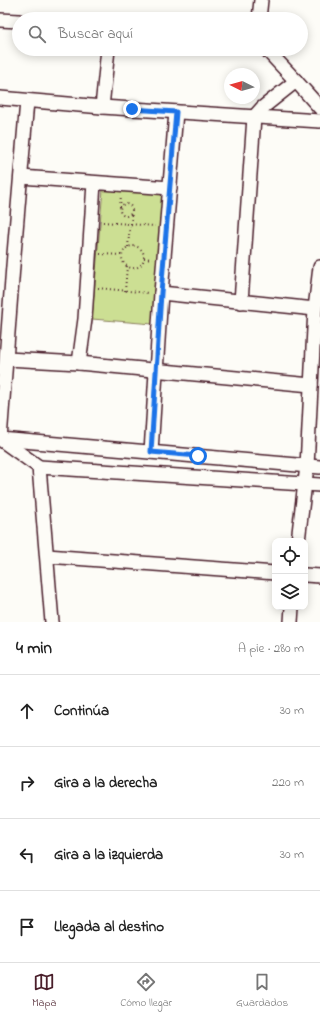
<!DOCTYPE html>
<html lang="es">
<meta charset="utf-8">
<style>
body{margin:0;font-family:"Indie Flower",sans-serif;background:#f6f6f6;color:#222}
.controls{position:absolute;right:12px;bottom:12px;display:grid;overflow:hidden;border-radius:8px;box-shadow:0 2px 10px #0003}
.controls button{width:36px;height:36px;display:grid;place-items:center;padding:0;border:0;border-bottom:1px solid #e0e0e0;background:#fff;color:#222;font:20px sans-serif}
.compass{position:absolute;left:224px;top:68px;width:36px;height:36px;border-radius:50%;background:#fff;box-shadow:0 2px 10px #0003;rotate:275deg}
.stop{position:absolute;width:12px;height:12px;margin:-9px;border:3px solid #1a73e8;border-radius:50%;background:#fff}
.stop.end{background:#1a73e8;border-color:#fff;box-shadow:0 1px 4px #0008}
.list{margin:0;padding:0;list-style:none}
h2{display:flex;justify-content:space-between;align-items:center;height:52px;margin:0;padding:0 16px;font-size:17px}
h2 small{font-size:13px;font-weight:400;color:#767676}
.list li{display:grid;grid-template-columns:26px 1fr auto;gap:12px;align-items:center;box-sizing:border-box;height:72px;padding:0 16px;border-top:1px solid #e0e0e0}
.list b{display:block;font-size:15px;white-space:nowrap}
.list em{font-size:13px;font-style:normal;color:#767676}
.icon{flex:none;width:22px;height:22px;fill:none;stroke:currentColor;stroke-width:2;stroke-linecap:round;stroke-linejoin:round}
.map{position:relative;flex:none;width:320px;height:622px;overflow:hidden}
.search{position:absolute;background:#fff;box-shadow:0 2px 10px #0003;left:12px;right:12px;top:12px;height:44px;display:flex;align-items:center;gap:10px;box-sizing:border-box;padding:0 14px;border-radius:22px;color:#767676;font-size:15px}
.sheet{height:340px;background:#fff}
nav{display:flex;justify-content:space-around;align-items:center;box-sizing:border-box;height:56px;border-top:1px solid #e0e0e0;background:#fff;font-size:11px;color:#767676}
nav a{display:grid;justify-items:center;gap:2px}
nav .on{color:#4a1f2b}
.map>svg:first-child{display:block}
.green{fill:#ccdf93;stroke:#8b7f5f}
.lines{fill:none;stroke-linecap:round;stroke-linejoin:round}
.minor-casing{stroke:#4a1f2b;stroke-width:16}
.path{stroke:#4a1f2b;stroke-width:2;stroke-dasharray:1 3;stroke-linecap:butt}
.minor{stroke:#fdfcf7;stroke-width:13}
.route{stroke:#1a73e8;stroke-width:5}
</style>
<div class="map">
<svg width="320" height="622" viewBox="0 0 320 622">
<rect width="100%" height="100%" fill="#fdfcf7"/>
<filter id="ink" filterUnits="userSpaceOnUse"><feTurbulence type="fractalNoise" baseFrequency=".025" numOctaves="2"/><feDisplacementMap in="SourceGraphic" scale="8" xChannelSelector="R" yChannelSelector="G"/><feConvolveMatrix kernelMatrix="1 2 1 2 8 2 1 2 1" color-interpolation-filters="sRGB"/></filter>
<g filter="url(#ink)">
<!-- green -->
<path class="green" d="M 103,189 L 164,194 L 153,324 L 92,319 Z"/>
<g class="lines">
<defs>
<g id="minor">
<path d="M 259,19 L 261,0"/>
<path d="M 0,20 L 19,21"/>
<path d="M 266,49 L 296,81 L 320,108"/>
<path d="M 0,98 L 102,107 L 320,121"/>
<path d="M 27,101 L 13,266 L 0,439 L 320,467"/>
<path d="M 102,107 L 108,49"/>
<path d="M 21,177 L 170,188"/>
<path d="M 161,293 L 315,309"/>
<path d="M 241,302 L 254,117 L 262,108 L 296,81"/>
<path d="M 7,359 L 79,363 L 311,385"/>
<path d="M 79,363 L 85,319 L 94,183"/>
<path d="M 0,439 L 39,467 L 52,622"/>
<path d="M 151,452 L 161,293 L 176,112"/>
<path d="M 39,467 L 320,485"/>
<path d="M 298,541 L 307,466 L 315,309 L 320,267"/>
<path d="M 47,556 L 275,573"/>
<path d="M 305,575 L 320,576"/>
<path d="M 291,622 L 292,607"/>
</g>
</defs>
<!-- minor casing -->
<use href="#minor" class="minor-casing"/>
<!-- path -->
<g class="path">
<circle cx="126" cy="210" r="6"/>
<path d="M 120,207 L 121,195"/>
<path d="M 103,222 L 155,226"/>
<path d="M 131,224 L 132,213"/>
<circle cx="133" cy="257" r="11"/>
<path d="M 128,247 L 130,224"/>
<path d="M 100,254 L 122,255"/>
<path d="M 144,258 L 152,259"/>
<path d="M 98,288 L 149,293"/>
<path d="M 125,291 L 127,266"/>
</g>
<!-- minor -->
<use href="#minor" class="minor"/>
</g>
</g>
<g class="lines" filter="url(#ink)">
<!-- route -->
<path class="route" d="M 132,109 L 176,112 L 161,293 L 151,452 L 198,456"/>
</g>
</svg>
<div class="controls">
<button><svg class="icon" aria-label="locate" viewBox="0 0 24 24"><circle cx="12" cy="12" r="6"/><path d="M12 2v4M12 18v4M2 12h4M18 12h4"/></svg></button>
<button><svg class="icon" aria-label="layers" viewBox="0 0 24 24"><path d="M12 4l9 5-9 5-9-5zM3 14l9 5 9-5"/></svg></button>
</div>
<svg class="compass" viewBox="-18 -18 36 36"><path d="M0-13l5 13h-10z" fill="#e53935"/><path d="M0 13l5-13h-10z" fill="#767676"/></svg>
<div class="stop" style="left:198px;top:456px"></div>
<div class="stop end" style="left:132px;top:109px"></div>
<div class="search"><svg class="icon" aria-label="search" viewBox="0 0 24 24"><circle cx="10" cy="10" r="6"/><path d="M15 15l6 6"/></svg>Buscar aquí</div>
</div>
<section class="sheet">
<h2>4 min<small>A pie · 280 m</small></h2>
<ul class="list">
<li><svg class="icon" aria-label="ahead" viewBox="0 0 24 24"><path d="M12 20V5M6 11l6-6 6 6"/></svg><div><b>Continúa</b></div><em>30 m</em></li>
<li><svg class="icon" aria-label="right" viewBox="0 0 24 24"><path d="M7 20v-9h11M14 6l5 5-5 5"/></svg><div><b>Gira a la derecha</b></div><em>220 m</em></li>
<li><svg class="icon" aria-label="left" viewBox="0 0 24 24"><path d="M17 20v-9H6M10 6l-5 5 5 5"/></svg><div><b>Gira a la izquierda</b></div><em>30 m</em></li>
<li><svg class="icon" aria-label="arrive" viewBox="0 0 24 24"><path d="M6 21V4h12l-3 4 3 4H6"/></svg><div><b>Llegada al destino</b></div></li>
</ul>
</section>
<nav>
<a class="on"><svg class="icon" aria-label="map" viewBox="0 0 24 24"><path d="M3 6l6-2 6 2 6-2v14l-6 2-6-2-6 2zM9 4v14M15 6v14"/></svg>Mapa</a>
<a><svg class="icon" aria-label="directions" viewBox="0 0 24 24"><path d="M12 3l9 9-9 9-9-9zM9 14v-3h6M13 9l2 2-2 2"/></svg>Cómo llegar</a>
<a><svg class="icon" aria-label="saved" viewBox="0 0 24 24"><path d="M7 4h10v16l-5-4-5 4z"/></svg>Guardados</a>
</nav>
